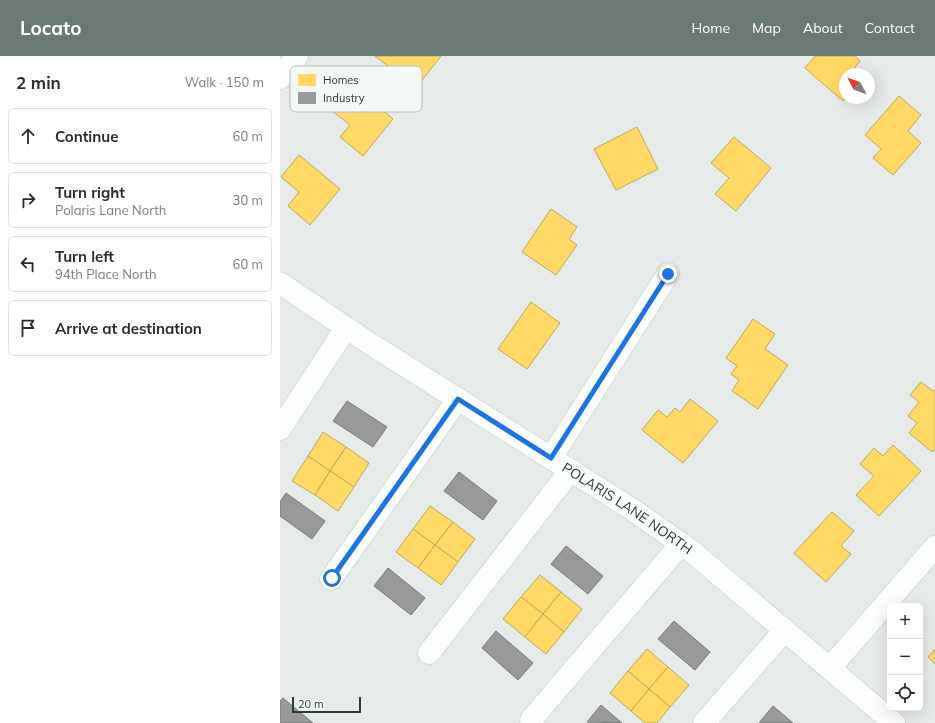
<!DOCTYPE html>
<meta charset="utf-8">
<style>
body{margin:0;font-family:Mulish,sans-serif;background:#f7f7f7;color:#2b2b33}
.controls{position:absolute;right:12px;bottom:12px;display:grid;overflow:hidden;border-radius:6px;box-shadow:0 4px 16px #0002}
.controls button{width:36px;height:36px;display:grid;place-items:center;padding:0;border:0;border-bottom:1px solid #e1e1e2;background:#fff;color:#2b2b33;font:20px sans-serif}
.compass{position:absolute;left:559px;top:12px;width:36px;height:36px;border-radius:50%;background:#fff;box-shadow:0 4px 16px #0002;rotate:311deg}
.scale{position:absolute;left:12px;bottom:10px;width:69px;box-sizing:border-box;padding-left:4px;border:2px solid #253c38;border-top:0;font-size:11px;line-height:14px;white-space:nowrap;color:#253c38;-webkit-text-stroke:3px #f4f9f7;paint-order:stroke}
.stop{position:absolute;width:12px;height:12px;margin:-9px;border:3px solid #1a73e8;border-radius:50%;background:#fff}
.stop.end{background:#1a73e8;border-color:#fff;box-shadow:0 1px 4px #0008}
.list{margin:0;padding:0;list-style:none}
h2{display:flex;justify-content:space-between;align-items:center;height:52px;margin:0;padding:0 16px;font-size:17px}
h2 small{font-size:13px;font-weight:400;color:#7c7c81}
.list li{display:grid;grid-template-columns:26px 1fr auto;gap:12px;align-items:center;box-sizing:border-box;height:56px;margin:0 8px 8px;padding:0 8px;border:1px solid #e1e1e2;border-radius:6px}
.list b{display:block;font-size:15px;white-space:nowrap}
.list p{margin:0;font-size:13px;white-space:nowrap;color:#7c7c81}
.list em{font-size:13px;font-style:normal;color:#7c7c81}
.icon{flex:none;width:22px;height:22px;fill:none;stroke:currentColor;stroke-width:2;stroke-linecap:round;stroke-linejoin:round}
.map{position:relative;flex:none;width:655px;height:667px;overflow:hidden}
header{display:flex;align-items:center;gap:24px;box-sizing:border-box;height:56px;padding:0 20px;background:#697976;color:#fff}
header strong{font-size:19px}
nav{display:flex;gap:22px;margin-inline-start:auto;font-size:14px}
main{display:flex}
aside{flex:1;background:#fff}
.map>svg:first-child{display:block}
.homes{fill:#ffd966;stroke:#beaa58}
.industry{fill:#999;stroke:#767d7c}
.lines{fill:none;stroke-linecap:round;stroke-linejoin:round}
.minor-casing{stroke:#c3c7c5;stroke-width:23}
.minor{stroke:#fbfcfc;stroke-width:22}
.route{stroke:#1a73e8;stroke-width:5}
.labels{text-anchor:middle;stroke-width:4;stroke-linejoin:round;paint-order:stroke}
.street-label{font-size:14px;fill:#253c38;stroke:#f4f9f7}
.key{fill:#f4f9f7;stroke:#b6c0be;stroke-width:1}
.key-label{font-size:11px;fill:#253c38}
</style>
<header>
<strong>Locato</strong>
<nav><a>Home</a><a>Map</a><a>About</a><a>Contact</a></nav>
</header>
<main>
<aside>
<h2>2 min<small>Walk · 150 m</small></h2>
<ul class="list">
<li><svg class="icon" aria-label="ahead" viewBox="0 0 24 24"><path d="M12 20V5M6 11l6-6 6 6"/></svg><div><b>Continue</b></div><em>60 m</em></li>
<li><svg class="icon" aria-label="right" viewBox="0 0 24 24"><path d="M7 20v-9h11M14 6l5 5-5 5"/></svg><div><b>Turn right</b><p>Polaris Lane North</p></div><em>30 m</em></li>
<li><svg class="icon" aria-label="left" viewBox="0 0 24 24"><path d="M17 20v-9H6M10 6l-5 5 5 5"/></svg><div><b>Turn left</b><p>94th Place North</p></div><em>60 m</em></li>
<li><svg class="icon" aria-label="arrive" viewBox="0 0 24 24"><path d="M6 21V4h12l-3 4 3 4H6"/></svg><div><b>Arrive at destination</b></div></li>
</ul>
</aside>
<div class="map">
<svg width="655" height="667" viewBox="0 0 655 667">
<rect width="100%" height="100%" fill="#e6eae8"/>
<!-- homes -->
<g class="homes">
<path d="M 95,0 L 161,0 L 136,32 Z"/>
<path d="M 535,0 L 575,0 L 580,5 L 575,11 L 582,18 L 565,18 L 566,42 L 563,45 L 525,12 Z"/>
<path d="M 73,30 L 113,63 L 83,100 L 60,81 L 70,69 L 52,55 Z"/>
<path d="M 619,40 L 641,59 L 628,75 L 641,87 L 613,119 L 593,102 L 601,93 L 585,79 Z"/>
<path d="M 357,71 L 378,113 L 336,134 L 314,93 Z"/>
<path d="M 454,81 L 491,112 L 456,155 L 435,138 L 449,122 L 431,107 Z"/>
<path d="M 19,99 L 60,133 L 30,169 L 8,150 L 19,136 L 1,121 Z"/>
<path d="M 271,153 L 297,171 L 289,183 L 297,189 L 276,219 L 242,196 Z"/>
<path d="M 251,246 L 280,267 L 247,313 L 218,293 Z"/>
<path d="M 473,263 L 495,278 L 485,293 L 508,309 L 478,353 L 452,335 L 459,324 L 451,318 L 457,310 L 446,302 Z"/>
<path d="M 641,326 L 653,335 L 655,333 L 655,393 L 652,396 L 629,377 L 637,367 L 628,360 L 639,346 L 630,339 Z"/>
<path d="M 410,343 L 438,365 L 403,407 L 362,374 L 378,354 L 387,361 L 395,352 L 400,356 Z"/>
<path d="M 43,376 L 66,391 L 50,415 L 28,400 Z"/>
<path d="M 613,389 L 641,415 L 599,460 L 576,439 L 594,420 L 580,408 L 594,392 L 603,400 Z"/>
<path d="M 66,391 L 89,407 L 74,431 L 50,415 Z"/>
<path d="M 28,400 L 50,415 L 35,439 L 12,425 Z"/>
<path d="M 50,415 L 74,431 L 58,455 L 35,439 Z"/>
<path d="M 150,450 L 173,466 L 155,489 L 133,473 Z"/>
<path d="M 552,456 L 574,475 L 561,490 L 571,498 L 546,526 L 514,497 Z"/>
<path d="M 173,466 L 195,483 L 178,506 L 155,489 Z"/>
<path d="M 133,473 L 155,489 L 138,512 L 116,496 Z"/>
<path d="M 155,489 L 178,506 L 161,529 L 138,512 Z"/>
<path d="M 260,519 L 281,536 L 263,558 L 241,541 Z"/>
<path d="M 281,536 L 302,553 L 284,576 L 263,558 Z"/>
<path d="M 241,541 L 263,558 L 245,581 L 223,563 Z"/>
<path d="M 263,558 L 284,576 L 266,598 L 245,581 Z"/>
<path d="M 367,593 L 388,611 L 369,633 L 348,615 Z"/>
<path d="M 655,593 L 655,608 L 648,601 Z"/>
<path d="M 388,611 L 409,629 L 390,651 L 369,633 Z"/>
<path d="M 348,615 L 369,633 L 351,655 L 330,637 Z"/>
<path d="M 369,633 L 390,651 L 377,667 L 365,667 L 351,655 Z"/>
</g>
<!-- industry -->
<g class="industry">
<path d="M 67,345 L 107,371 L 93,391 L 53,365 Z"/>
<path d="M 179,416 L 217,445 L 203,464 L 164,435 Z"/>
<path d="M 6,437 L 45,465 L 32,483 L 0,460 L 0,446 Z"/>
<path d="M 286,490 L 323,520 L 308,538 L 271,508 Z"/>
<path d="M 108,512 L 145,542 L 131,559 L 94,530 Z"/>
<path d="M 394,565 L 430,596 L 415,614 L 378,583 Z"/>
<path d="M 216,575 L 253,607 L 238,624 L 202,592 Z"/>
<path d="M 3,642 L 33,667 L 0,667 L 0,645 Z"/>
<path d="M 321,649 L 342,667 L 307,666 Z"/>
<path d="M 493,650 L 513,667 L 479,667 Z"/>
</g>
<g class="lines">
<defs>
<g id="minor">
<path d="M 0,22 L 17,0"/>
<path id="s1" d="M 0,227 L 89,287 L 350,452 L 410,494 L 614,667"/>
<path d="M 0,373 L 66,272"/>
<path d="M 271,402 L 388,218"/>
<path d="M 51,523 L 178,343"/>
<path d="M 149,597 L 291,414"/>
<path d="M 550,612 L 655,491"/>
<path d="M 251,664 L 401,488"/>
<path d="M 424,667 L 505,574"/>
</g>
</defs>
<!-- minor casing -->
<use href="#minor" class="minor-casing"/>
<!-- minor -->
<use href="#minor" class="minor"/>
</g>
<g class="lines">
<!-- route -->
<path class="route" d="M 52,522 L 178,343 L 271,402 L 388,218"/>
</g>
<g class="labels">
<!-- street labels -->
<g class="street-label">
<text dy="5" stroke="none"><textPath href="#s1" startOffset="414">POLARIS LANE NORTH</textPath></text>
</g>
</g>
<!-- legend -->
<rect x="10" y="10" width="132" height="46" rx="6" class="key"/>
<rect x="18" y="18" width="18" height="12" fill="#ffd966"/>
<rect x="18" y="36" width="18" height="12" fill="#999"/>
<g class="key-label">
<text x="43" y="28">Homes</text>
<text x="43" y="46">Industry</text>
</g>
</svg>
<div class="controls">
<button>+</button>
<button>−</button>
<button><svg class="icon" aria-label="locate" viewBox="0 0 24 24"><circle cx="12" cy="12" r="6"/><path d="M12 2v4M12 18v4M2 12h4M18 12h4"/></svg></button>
</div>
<svg class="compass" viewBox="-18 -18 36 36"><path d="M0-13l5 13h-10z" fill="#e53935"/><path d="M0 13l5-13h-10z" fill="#7c7c81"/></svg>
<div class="scale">20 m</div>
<div class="stop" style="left:52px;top:522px"></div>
<div class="stop end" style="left:388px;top:218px"></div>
</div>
</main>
